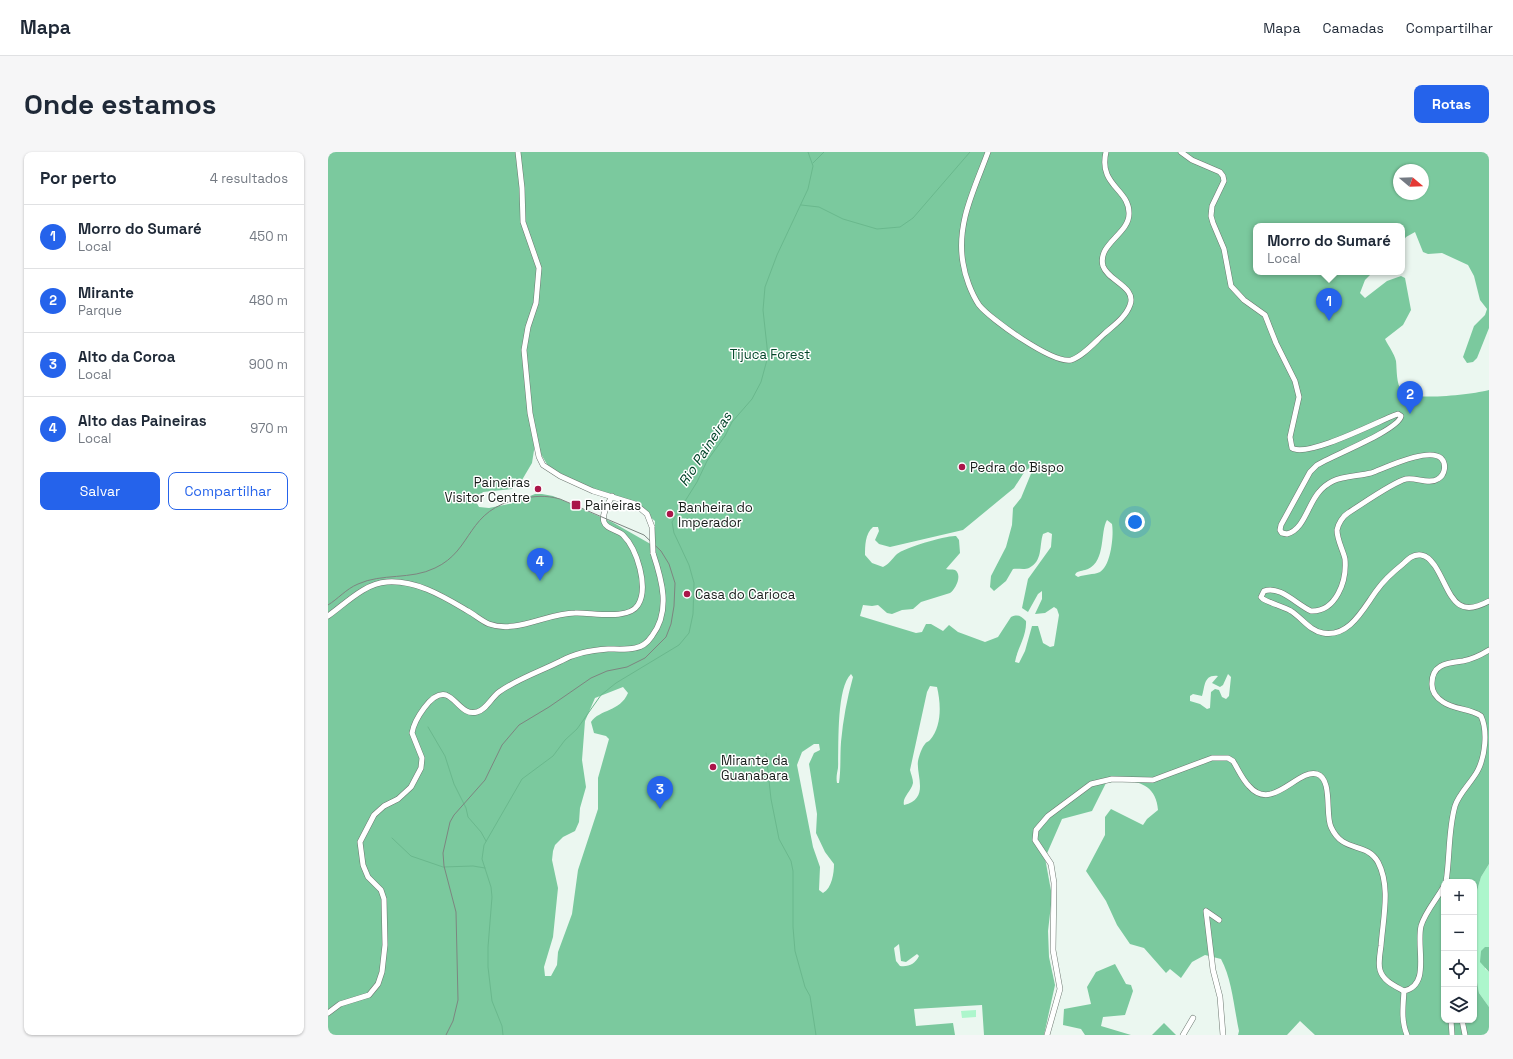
<!DOCTYPE html>
<html lang="pt">
<meta charset="utf-8">
<style>
body{margin:0;font-family:"Space Grotesk",sans-serif;background:#f6f6f7;color:#1f2937}
.controls{position:absolute;right:12px;bottom:12px;display:grid;overflow:hidden;border-radius:8px;box-shadow:0 1px 3px #0004}
.controls button{width:36px;height:36px;display:grid;place-items:center;padding:0;border:0;border-bottom:1px solid #e0e1e3;background:#fff;color:#1f2937;font:20px sans-serif}
.compass{position:absolute;left:1065px;top:12px;width:36px;height:36px;border-radius:50%;background:#fff;box-shadow:0 1px 3px #0004;rotate:109deg}
.you{position:absolute;left:807px;top:370px;width:14px;height:14px;margin:-10px;border:3px solid #fff;border-radius:50%;background:#1a73e8;box-shadow:0 0 0 6px #1a73e833}
.badge{display:grid;place-items:center;width:26px;height:26px;border-radius:50%;background:#2563eb;color:#fff;font-size:13px;font-weight:700}
.pin{position:absolute;translate:-50% -33px;filter:drop-shadow(0 1px 2px #0008)}
.pin::after{content:'';position:absolute;top:21px;width:14px;height:12px;background:inherit;clip-path:polygon(0 0,100% 0,50% 100%)}
.popup{position:absolute;left:925px;top:71px;width:152px;height:52px;box-sizing:border-box;display:grid;place-content:center;border-radius:8px;background:#fff;filter:drop-shadow(0 1px 3px #0005);font-size:13px;white-space:nowrap;color:#747a83}
.popup b{font-size:15px;color:#1f2937}
.popup::after{content:'';position:absolute;left:50%;top:100%;margin-left:-8px;border:8px solid transparent;border-top-color:#fff}
.list{margin:0;padding:0;list-style:none}
h2{display:flex;justify-content:space-between;align-items:center;height:52px;margin:0;padding:0 16px;font-size:17px}
h2 small{font-size:13px;font-weight:400;color:#747a83}
.list li{display:grid;grid-template-columns:26px 1fr auto;gap:12px;align-items:center;box-sizing:border-box;height:64px;padding:0 16px;border-top:1px solid #e0e1e3}
.list b{display:block;font-size:15px;white-space:nowrap}
.list p{margin:0;font-size:13px;white-space:nowrap;color:#747a83}
.list em{font-size:13px;font-style:normal;color:#747a83}
.actions{display:flex;gap:8px;padding:12px 16px}
.actions a{flex:1;padding:9px 0;border:1px solid #2563eb;border-radius:8px;text-align:center;font-size:14px;color:#2563eb}
.actions .main{background:#2563eb;color:#fff}
.icon{flex:none;width:22px;height:22px;fill:none;stroke:currentColor;stroke-width:2;stroke-linecap:round;stroke-linejoin:round}
.map{position:relative;flex:none;width:1161px;height:883px;overflow:hidden;border-radius:8px}
header{display:flex;align-items:center;gap:24px;box-sizing:border-box;height:56px;padding:0 20px;background:#fff;border-bottom:1px solid #e0e1e3}
header strong{font-size:19px}
nav{display:flex;gap:22px;margin-inline-start:auto;font-size:14px}
.intro{display:flex;align-items:center;justify-content:space-between;box-sizing:border-box;height:96px;padding:0 24px}
h1{margin:0;font-size:28px}
.button{padding:10px 18px;border-radius:8px;background:#2563eb;color:#fff;font-size:14px;font-weight:700}
main{display:flex;gap:24px;padding:0 24px}
aside{flex:1;background:#fff;border-radius:8px;box-shadow:0 1px 3px #0004}
.map>svg:first-child{display:block}
.green{fill:#adf6cc}
.forest{fill:#7bc99e;fill-rule:evenodd}
.lines{fill:none;stroke-linecap:round;stroke-linejoin:round}
.stream{stroke:#6ab88d;stroke-width:1}
.minor-casing{stroke:#6c7770;stroke-width:6}
.minor{stroke:#fff;stroke-width:5}
.tram{stroke:#7d8580;stroke-width:1}
.minor-bridge-casing{stroke:#6c7770;stroke-width:6;stroke-linecap:butt}
.minor-bridge{stroke:#fff;stroke-width:5}
.poi-dot{fill:#aa1649;stroke:#fff;stroke-width:1.5}
.labels{text-anchor:middle;stroke-width:3;stroke-linejoin:round;paint-order:stroke}
.park-label{font-size:13px;fill:#04462a;stroke:#fff}
.poi-label{font-size:13px;fill:#181d1a;stroke:#fff;text-anchor:start}
.water-label{font-size:14px;font-style:italic;fill:#004328;stroke:#fff}
</style>
<header>
<strong>Mapa</strong>
<nav><a>Mapa</a><a>Camadas</a><a>Compartilhar</a></nav>
</header>
<div class="intro"><h1>Onde estamos</h1><a class="button">Rotas</a></div>
<main>
<aside>
<h2>Por perto<small>4 resultados</small></h2>
<ul class="list">
<li><span class="badge">1</span><div><b>Morro do Sumaré</b><p>Local</p></div><em>450 m</em></li>
<li><span class="badge">2</span><div><b>Mirante</b><p>Parque</p></div><em>480 m</em></li>
<li><span class="badge">3</span><div><b>Alto da Coroa</b><p>Local</p></div><em>900 m</em></li>
<li><span class="badge">4</span><div><b>Alto das Paineiras</b><p>Local</p></div><em>970 m</em></li>
</ul>
<div class="actions"><a class="main">Salvar</a><a>Compartilhar</a></div>
</aside>
<div class="map">
<svg width="1161" height="883" viewBox="0 0 1161 883">
<rect width="100%" height="100%" fill="#ebf7f0"/>
<!-- green -->
<g class="green">
<path d="M 1161,712 L 1161,795 L 1157,795 L 1157,817 L 1161,820 L 1161,855 L 1151,841 L 1146,814 L 1146,749 L 1153,725 Z"/>
<path d="M 648,858 L 648,865 L 634,866 L 633,859 Z"/>
</g>
<!-- forest -->
<g class="forest">
<path d="M 0,0 L 1161,0 L 1161,176 L 1149,206 L 1145,210 L 1139,211 L 1135,205 L 1146,174 L 1157,163 L 1159,157 L 1152,148 L 1146,124 L 1140,113 L 1114,101 L 1100,102 L 1095,100 L 1087,80 L 1078,85 L 1074,91 L 1074,74 L 928,74 L 928,120 L 1045,120 L 1037,128 L 1032,141 L 1037,146 L 1059,129 L 1073,124 L 1077,126 L 1083,158 L 1075,173 L 1057,187 C 1061,195 1066,201 1068,209 C 1069,218 1068,232 1074,239 C 1081,250 1147,242 1161,238 L 1161,712 L 1153,725 L 1146,749 L 1146,730 L 1116,730 L 1116,868 L 1146,868 L 1146,814 L 1151,841 L 1161,855 L 1161,883 L 987,883 L 972,869 L 959,883 L 910,883 L 911,879 C 906,856 904,827 893,807 L 877,803 L 864,810 L 853,826 L 842,817 L 838,821 L 816,796 L 802,792 L 789,773 L 778,749 L 758,719 L 777,683 L 777,665 L 783,657 L 815,673 L 819,667 L 830,658 C 828,629 803,626 778,631 L 764,659 L 734,667 L 717,706 L 724,744 L 720,779 L 721,805 L 727,833 L 716,883 L 656,883 L 654,853 L 586,857 L 588,874 L 625,871 L 627,883 L 0,883 ZM 1071,18 L 1095,18 L 1095,42 L 1071,42 ZM 207,292 L 220,314 L 252,336 L 311,356 L 327,369 L 326,394 L 284,370 L 225,344 L 214,342 L 207,342 L 185,351 L 161,356 L 151,355 L 147,348 L 155,340 L 184,337 L 194,328 L 204,311 ZM 707,312 L 693,346 L 685,356 L 684,373 L 678,395 L 663,424 L 662,435 L 666,439 L 678,429 L 685,417 C 690,416 696,418 701,416 C 715,409 711,394 715,382 L 720,380 L 724,382 L 723,395 L 700,427 L 694,456 L 700,460 L 710,442 L 714,439 L 714,447 L 707,462 L 717,461 L 726,455 L 729,457 L 731,463 L 726,494 L 722,495 L 715,491 L 710,474 L 704,474 L 697,499 L 691,511 L 687,510 C 689,497 699,484 698,469 C 693,464 690,462 683,465 L 670,485 L 657,490 L 630,480 L 621,473 L 615,479 L 603,472 L 598,472 L 594,480 L 588,481 L 532,464 L 535,453 L 544,454 L 550,453 L 559,461 L 564,462 L 574,458 L 585,457 L 593,450 L 622,441 C 627,438 635,423 627,418 C 624,417 621,418 618,417 L 632,401 L 631,388 L 628,384 C 619,383 576,396 569,402 C 564,407 561,412 555,415 L 544,411 L 537,403 C 537,394 537,382 545,375 L 550,375 L 551,379 L 547,388 L 551,392 L 562,395 L 635,378 L 686,336 L 697,319 ZM 779,368 L 784,372 C 786,383 783,414 772,420 C 765,423 757,422 750,425 L 747,423 L 748,421 C 752,418 756,419 760,417 C 778,409 772,379 779,368 ZM 523,522 L 525,525 C 519,546 515,568 513,590 C 512,604 513,617 511,631 L 509,631 C 508,626 509,621 510,616 C 511,595 508,536 523,522 ZM 900,522 L 903,525 L 901,544 L 898,547 L 894,545 L 891,538 L 887,537 L 883,540 L 882,556 L 879,557 L 872,552 L 862,549 L 862,544 L 865,542 L 874,544 C 877,536 875,522 890,524 L 884,531 L 892,535 L 895,533 ZM 602,534 L 609,535 C 613,552 614,574 602,588 C 600,590 598,590 597,592 C 594,595 591,604 590,609 C 588,623 602,647 576,653 C 574,645 583,640 585,631 C 585,627 583,622 582,618 L 599,540 ZM 295,535 L 300,541 C 292,560 272,557 263,570 L 266,581 L 278,584 L 281,587 L 270,626 L 270,657 L 250,718 L 244,762 L 230,800 L 229,813 L 223,824 L 217,824 L 216,815 L 225,785 L 230,736 L 224,708 L 225,699 L 227,693 L 235,685 L 247,679 L 251,670 L 252,656 L 258,635 L 254,608 L 257,569 L 267,546 ZM 486,592 L 491,592 L 492,598 L 486,601 L 481,612 L 489,662 L 488,681 L 497,700 L 506,712 C 506,721 504,736 495,741 L 491,738 L 492,715 L 485,695 L 469,613 L 474,600 ZM 571,792 L 573,809 L 578,810 L 589,802 L 591,804 C 587,812 581,815 572,814 L 568,809 L 566,796 Z"/>
<path d="M 1157,795 L 1161,795 L 1161,820 L 1152,810 L 1153,799 Z"/>
<path d="M 787,812 L 798,832 L 803,833 L 805,839 L 797,863 L 775,865 L 773,874 L 803,883 L 757,883 L 753,877 L 735,873 L 736,857 L 763,852 L 759,835 L 768,820 Z"/>
<path d="M 836,871 L 848,883 L 824,883 Z"/>
</g>
<g class="lines">
<!-- stream -->
<g class="stream">
<path d="M 485,11 L 496,0"/>
<path d="M 473,53 L 491,55 L 515,67 L 549,77 L 572,75 L 585,66 L 642,0"/>
<path d="M 100,575 L 117,604 L 126,632 L 138,656 L 140,665 L 153,680 L 158,689"/>
<path d="M 438,601 L 443,647 L 451,687 L 463,709 L 465,719 L 465,775 L 467,799 L 477,835 L 482,844 L 488,883"/>
<path d="M 64,686 L 83,704 L 115,715 L 145,714 L 157,716"/>
<path d="M 175,883 L 174,874 L 164,849 L 160,815 L 160,795 L 164,745 L 163,735 L 154,707 L 156,693 L 194,627 L 225,604 L 237,588 L 249,577 L 273,543 L 288,531 L 351,493 L 361,481 L 365,462 L 366,431 L 361,413 L 346,381 L 344,370 L 369,330 L 379,309 L 397,284 L 404,270 L 424,247 L 433,230 L 440,204 L 435,158 L 437,135 L 449,103 L 480,37 L 485,14 L 480,0"/>
</g>
<defs>
<g id="minor">
<path d="M 190,0 L 194,36 L 195,70 L 211,116 L 208,151 L 200,175 L 196,198 L 202,261 L 211,305 L 215,313 L 232,324 L 265,339 L 307,352 L 319,362 L 324,375"/>
<path d="M 660,0 C 647,36 628,71 635,111 C 637,124 643,141 651,153 C 662,167 725,212 743,208 C 754,205 767,190 776,182 C 785,174 798,165 802,153 C 809,135 780,129 775,114 C 769,92 801,82 801,62 C 802,37 770,34 778,0"/>
<path d="M 853,0 L 864,8 L 892,20 L 895,24 L 896,29 L 884,54 L 883,64 L 885,71 L 896,97 L 903,134 L 916,148 L 937,163 L 948,191 L 967,229 L 971,245 L 962,285 L 964,296 C 979,306 1049,270 1067,263 L 1070,262 L 1073,264 C 1071,278 1003,304 989,313 L 982,320 L 953,373 L 952,378 L 954,381 L 959,382 C 976,378 980,352 991,340 C 995,335 999,332 1005,329 C 1016,324 1031,324 1043,321 C 1057,316 1100,295 1113,306 C 1119,312 1117,323 1110,327 C 1101,333 1088,325 1078,327 C 1065,330 1033,353 1020,361 C 1015,364 1010,372 1009,378 C 1009,388 1015,398 1017,407 C 1019,429 1008,460 983,459 C 969,453 952,433 936,439 L 933,445 L 935,447 C 944,452 954,454 963,459 C 974,466 982,479 995,481 C 1022,486 1036,455 1049,438 C 1056,428 1065,420 1075,412 C 1080,407 1085,402 1093,403 C 1100,404 1103,409 1107,414 C 1123,439 1125,469 1161,449"/>
<path d="M 0,464 C 17,452 37,431 59,430 C 89,428 116,445 140,459 C 147,463 154,469 161,472 C 188,482 219,461 247,461 C 263,460 300,469 310,453 C 321,435 309,397 295,383 C 290,378 278,377 276,370 C 273,362 281,351 284,344"/>
<path d="M 1118,730 C 1122,705 1120,679 1127,654 C 1131,641 1144,630 1150,618 C 1157,604 1160,579 1153,564 C 1141,556 1127,558 1115,550 C 1109,546 1104,541 1104,533 C 1103,512 1119,511 1135,509 C 1144,507 1153,503 1161,498"/>
<path d="M 891,768 L 878,759 L 885,818 L 892,845 L 895,883"/>
<path d="M 0,861 L 12,852 L 41,843 L 50,832 L 54,820 L 57,793 L 56,747 L 53,738 L 40,725 L 35,713 L 32,690 L 46,663 L 56,654 L 70,647 L 83,635 L 93,616 L 94,606 L 84,581 C 86,569 103,539 118,543 C 129,547 135,564 149,560 C 158,558 163,546 171,540 C 189,527 213,519 233,509 C 247,501 264,498 280,497 C 288,497 298,498 307,496 C 314,495 320,490 324,484 C 343,459 334,428 325,401"/>
<path d="M 1123,868 L 1124,883"/>
<path d="M 1134,868 L 1137,883"/>
<path d="M 719,883 L 732,837 L 725,798 L 726,731 L 723,712 L 707,688 L 708,678 L 720,664 L 763,632 L 784,627 L 825,628 L 884,606 L 900,606 L 905,609 C 910,617 914,627 921,634 C 944,661 970,616 989,622 C 1005,627 997,663 1003,675 C 1015,702 1038,689 1050,710 C 1063,735 1055,766 1053,794 C 1052,801 1050,811 1052,818 C 1055,829 1067,834 1076,839"/>
<path d="M 855,883 L 865,866"/>
<path d="M 1079,883 C 1073,869 1075,855 1076,839 C 1103,833 1088,796 1093,774 C 1097,760 1109,747 1116,734"/>
</g>
</defs>
<!-- minor casing -->
<use href="#minor" class="minor-casing"/>
<!-- minor -->
<use href="#minor" class="minor"/>
<!-- tram -->
<path class="tram" d="M 0,453 C 10,447 18,437 30,432 C 54,421 83,428 107,416 C 146,398 138,357 192,347 C 206,344 218,343 232,347 L 316,383 L 333,399 L 341,412 L 347,431 L 346,454 L 343,472 L 338,485 L 317,506 L 299,515 L 279,519 L 263,526 L 221,555 L 191,573 L 174,593 L 157,628 L 126,663 L 122,670 L 115,701 L 116,714 L 128,760 L 130,848 L 125,869 L 118,883"/>
<defs>
<path id="minor-bridge" d="M 324,375 L 325,401"/>
</defs>
<!-- minor-bridge casing -->
<use href="#minor-bridge" class="minor-bridge-casing"/>
<!-- minor-bridge -->
<use href="#minor-bridge" class="minor-bridge"/>
</g>
<!-- markers -->
<g class="poi-dot">
<circle cx="634" cy="315" r="4"/>
<circle cx="210" cy="337" r="4"/>
<rect x="243" y="348" width="10" height="10" rx="2"/>
<circle cx="342" cy="362" r="4"/>
<circle cx="359" cy="442" r="4"/>
<circle cx="385" cy="615" r="4"/>
</g>
<g class="labels">
<!-- park labels -->
<g class="park-label">
<text x="442" y="207">Tijuca Forest</text>
</g>
<!-- poi labels -->
<g class="poi-label">
<text x="642" y="320">Pedra do Bispo</text>
<text x="202" y="335" text-anchor="end">Paineiras<tspan x="202" dy="15">Visitor Centre</tspan></text>
<text x="257" y="358">Paineiras</text>
<text x="350" y="360">Banheira do<tspan x="350" dy="15">Imperador</tspan></text>
<text x="367" y="447">Casa do Carioca</text>
<text x="393" y="613">Mirante da<tspan x="393" dy="15">Guanabara</tspan></text>
</g>
<!-- water labels -->
<g class="water-label">
<text transform="translate(377 297) rotate(-57)" y="5">Rio Paineiras</text>
</g>
</g>
</svg>
<div class="controls">
<button>+</button>
<button>−</button>
<button><svg class="icon" aria-label="locate" viewBox="0 0 24 24"><circle cx="12" cy="12" r="6"/><path d="M12 2v4M12 18v4M2 12h4M18 12h4"/></svg></button>
<button><svg class="icon" aria-label="layers" viewBox="0 0 24 24"><path d="M12 4l9 5-9 5-9-5zM3 14l9 5 9-5"/></svg></button>
</div>
<svg class="compass" viewBox="-18 -18 36 36"><path d="M0-13l5 13h-10z" fill="#e53935"/><path d="M0 13l5-13h-10z" fill="#747a83"/></svg>
<div class="you"></div>
<div class="pin badge" style="left:1001px;top:169px">1</div>
<div class="popup"><b>Morro do Sumaré</b>Local</div>
<div class="pin badge" style="left:1082px;top:262px">2</div>
<div class="pin badge" style="left:332px;top:657px">3</div>
<div class="pin badge" style="left:212px;top:429px">4</div>
</div>
</main>
